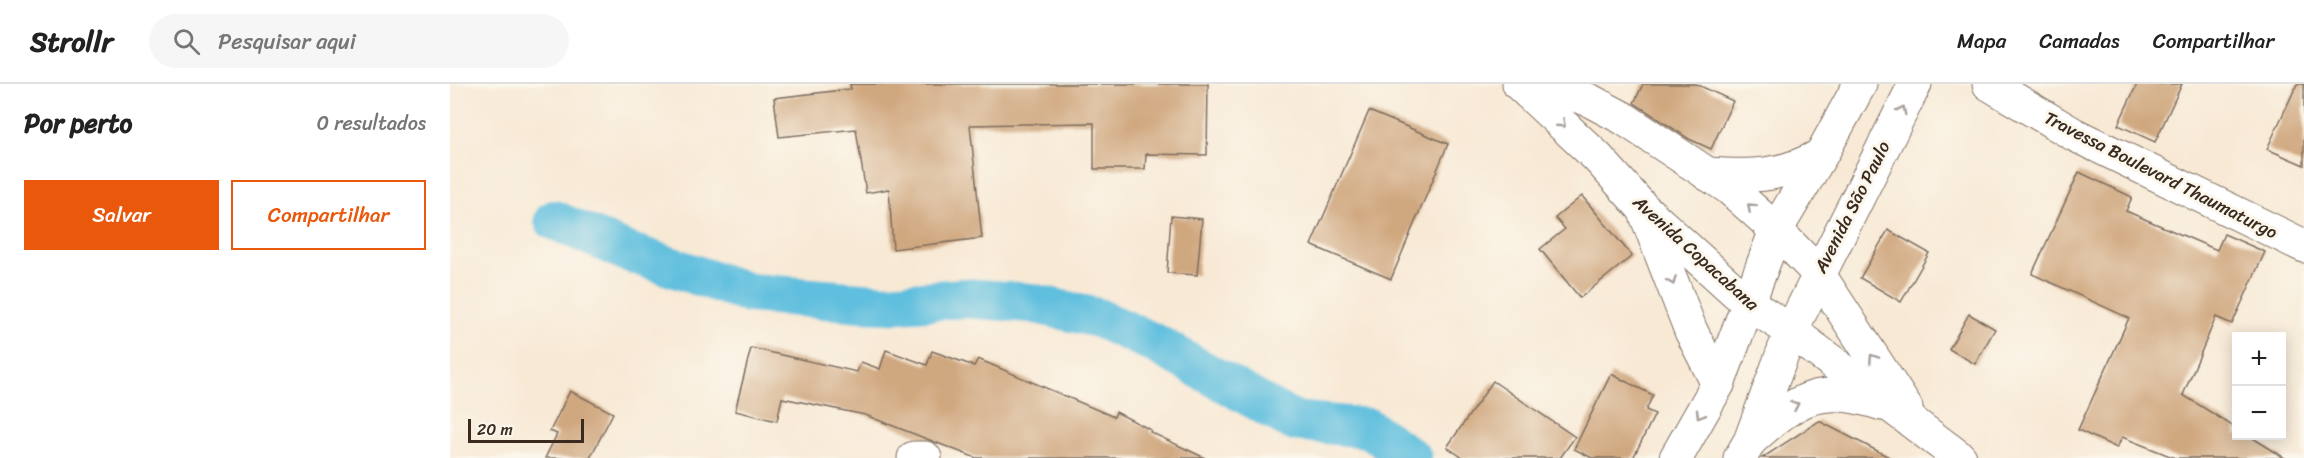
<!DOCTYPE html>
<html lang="pt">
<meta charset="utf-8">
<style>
body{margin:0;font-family:Sriracha,sans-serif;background:#f6f6f6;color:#222}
.controls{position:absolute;right:18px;bottom:18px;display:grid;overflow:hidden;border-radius:0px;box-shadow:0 3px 15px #0003}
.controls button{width:54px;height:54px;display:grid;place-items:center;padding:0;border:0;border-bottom:2px solid #e0e0e0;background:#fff;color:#222;font:30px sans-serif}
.scale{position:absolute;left:18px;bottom:15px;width:116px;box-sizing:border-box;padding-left:6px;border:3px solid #3b2a1e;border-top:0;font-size:16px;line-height:21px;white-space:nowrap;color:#3b2a1e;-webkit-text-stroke:4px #fbf7ec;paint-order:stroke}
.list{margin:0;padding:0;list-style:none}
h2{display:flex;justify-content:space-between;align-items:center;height:78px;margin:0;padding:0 24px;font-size:26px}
h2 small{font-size:20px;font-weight:400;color:#767676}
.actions{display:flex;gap:12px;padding:18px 24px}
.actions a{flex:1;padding:14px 0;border:2px solid #ea580c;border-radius:0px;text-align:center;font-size:21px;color:#ea580c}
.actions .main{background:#ea580c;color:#fff}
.icon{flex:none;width:33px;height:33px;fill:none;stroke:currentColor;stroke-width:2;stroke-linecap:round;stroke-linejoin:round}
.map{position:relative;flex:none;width:1854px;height:374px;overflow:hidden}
header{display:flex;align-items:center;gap:36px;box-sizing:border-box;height:84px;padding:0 30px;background:#fff;border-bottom:2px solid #e0e0e0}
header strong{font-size:28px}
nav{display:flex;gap:33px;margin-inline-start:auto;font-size:21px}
.search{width:420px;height:54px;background:#f6f6f6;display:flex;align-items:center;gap:15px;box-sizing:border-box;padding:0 21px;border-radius:33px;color:#767676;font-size:22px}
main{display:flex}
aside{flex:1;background:#fff}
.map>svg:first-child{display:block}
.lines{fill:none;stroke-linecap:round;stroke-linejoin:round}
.canal{stroke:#60bfde;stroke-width:40}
.building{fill:#d0a880}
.street-casing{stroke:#7d6d5e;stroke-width:35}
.secondary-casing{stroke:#7d6d5e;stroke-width:35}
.street{stroke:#fff;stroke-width:33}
.secondary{stroke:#fff;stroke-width:33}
.oneway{stroke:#a79f9a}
.labels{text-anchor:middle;stroke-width:6;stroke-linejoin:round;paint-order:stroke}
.street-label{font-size:18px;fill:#3b2a1e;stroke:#fbf7ec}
</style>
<header>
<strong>Strollr</strong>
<div class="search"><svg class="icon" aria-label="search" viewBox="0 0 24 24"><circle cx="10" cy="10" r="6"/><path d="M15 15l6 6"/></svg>Pesquisar aqui</div>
<nav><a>Mapa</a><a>Camadas</a><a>Compartilhar</a></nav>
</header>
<main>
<aside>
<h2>Por perto<small>0 resultados</small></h2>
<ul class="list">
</ul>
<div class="actions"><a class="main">Salvar</a><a>Compartilhar</a></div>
</aside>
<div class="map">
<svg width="1854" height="374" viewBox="0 0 1854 374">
<rect width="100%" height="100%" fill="#fbf7ec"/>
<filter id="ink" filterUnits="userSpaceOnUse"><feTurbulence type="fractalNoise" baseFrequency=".0167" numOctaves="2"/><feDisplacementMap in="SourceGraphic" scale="12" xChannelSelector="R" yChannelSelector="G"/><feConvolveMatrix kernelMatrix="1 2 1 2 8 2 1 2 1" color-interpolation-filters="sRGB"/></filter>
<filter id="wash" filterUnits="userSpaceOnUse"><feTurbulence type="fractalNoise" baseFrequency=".008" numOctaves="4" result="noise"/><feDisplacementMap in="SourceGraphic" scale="24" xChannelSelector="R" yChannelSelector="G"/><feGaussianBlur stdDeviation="1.35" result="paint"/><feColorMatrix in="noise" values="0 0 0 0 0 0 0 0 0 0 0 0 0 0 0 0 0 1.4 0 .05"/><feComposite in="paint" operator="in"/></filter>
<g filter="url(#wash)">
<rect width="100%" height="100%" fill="#f8e9d5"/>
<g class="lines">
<!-- canal -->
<path class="canal" d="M 104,136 L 175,167 L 299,209 L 437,220 L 514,214 L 581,219 L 648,234 L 704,259 L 843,337 L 918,344 L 962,374"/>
</g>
<g id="blocks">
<!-- building -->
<g class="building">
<path d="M 400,0 L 758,0 L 757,71 L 696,70 L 695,85 L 644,85 L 644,39 L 520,41 L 532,154 L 443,165 L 439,105 L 416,109 L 406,45 L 329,53 L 324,14 L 401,5 Z"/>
<path d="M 1193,0 L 1246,0 L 1283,17 L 1261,65 L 1239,55 L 1184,19 Z"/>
<path d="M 1687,0 L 1732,0 L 1705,58 L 1668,41 Z"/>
<path d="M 1847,0 L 1854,0 L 1854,81 L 1817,65 Z"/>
<path d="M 919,27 L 998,60 L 941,195 L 861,161 Z"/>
<path d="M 1629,88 L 1682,113 L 1676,127 L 1767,166 L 1774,150 L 1815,168 L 1782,240 L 1766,233 L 1733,311 L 1786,344 L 1786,351 L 1798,351 L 1835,374 L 1725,374 L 1672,353 L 1667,364 L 1628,346 L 1679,234 L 1582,190 Z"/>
<path d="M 1132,112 L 1182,172 L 1130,214 L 1090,165 L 1115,145 L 1105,134 Z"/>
<path d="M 721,132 L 752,135 L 747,191 L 717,189 Z"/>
<path d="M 1438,146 L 1479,169 L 1451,218 L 1410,194 Z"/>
<path d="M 1519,230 L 1545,245 L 1525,280 L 1499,265 Z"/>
<path d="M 301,264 L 407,288 L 411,278 L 430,285 L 436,266 L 477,281 L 482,267 L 524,282 L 528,275 L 664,333 L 666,328 L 701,346 L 700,348 L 755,374 L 526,374 L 415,331 L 332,314 L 327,337 L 285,327 Z"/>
<path d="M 1161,290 L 1203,311 L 1196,326 L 1205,330 L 1183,374 L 1142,374 L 1124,365 Z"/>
<path d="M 1043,297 L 1125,353 L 1110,374 L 1013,374 L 997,363 Z"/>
<path d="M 120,307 L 163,329 L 140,374 L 95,374 L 107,350 L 100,347 Z"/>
<path d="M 1369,337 L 1441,374 L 1312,374 Z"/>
</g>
</g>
</g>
<g filter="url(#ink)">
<use href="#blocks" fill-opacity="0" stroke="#7d6d5e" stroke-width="1.5"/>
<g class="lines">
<defs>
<g id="street">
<path d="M 1539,0 L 1625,51 L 1854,162"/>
<path d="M 464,374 L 475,374"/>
</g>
<g id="secondary">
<path d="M 1069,0 L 1147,73 L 1193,124 L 1299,220 L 1341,247 L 1510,374"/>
<path d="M 1092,0 L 1139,16 L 1173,34 L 1279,104 L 1326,146 L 1368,189 L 1456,324"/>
<path d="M 1257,90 C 1301,93 1332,93 1371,71"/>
<path d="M 1196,131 L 1241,247 L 1268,300"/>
<path d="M 1303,354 C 1349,313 1370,300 1432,320"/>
<path d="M 1226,374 L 1268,300 L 1326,146 L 1374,66 L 1410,0"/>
<path d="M 1290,374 L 1300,357 L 1341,247 L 1465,0"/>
</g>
</defs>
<!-- street casing -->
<use href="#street" class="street-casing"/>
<!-- secondary casing -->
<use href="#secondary" class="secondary-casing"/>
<!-- street -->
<use href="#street" class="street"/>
<!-- secondary -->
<use href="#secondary" class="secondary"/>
</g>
<!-- one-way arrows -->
<defs><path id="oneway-chevron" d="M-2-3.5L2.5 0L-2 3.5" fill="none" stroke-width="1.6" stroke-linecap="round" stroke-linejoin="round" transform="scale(1.5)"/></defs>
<g class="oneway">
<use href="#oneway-chevron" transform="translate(1452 26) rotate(-63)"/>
<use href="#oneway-chevron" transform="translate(1112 40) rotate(43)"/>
<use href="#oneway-chevron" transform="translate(1301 123) rotate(-138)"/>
<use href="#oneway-chevron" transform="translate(1222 197) rotate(69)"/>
<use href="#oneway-chevron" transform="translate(1423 274) rotate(-123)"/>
<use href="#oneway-chevron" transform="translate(1345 321) rotate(-25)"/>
<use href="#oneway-chevron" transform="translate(1250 331) rotate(120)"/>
</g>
</g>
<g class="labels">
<!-- street labels -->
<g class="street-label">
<text transform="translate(1711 91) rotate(27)" y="6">Travessa Boulevard Thaumaturgo</text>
<text transform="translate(1402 123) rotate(-63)" y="6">Avenida São Paulo</text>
<text transform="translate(1246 169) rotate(42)" y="6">Avenida Copacabana</text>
</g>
</g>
</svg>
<div class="controls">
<button>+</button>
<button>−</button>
</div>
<div class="scale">20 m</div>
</div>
</main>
